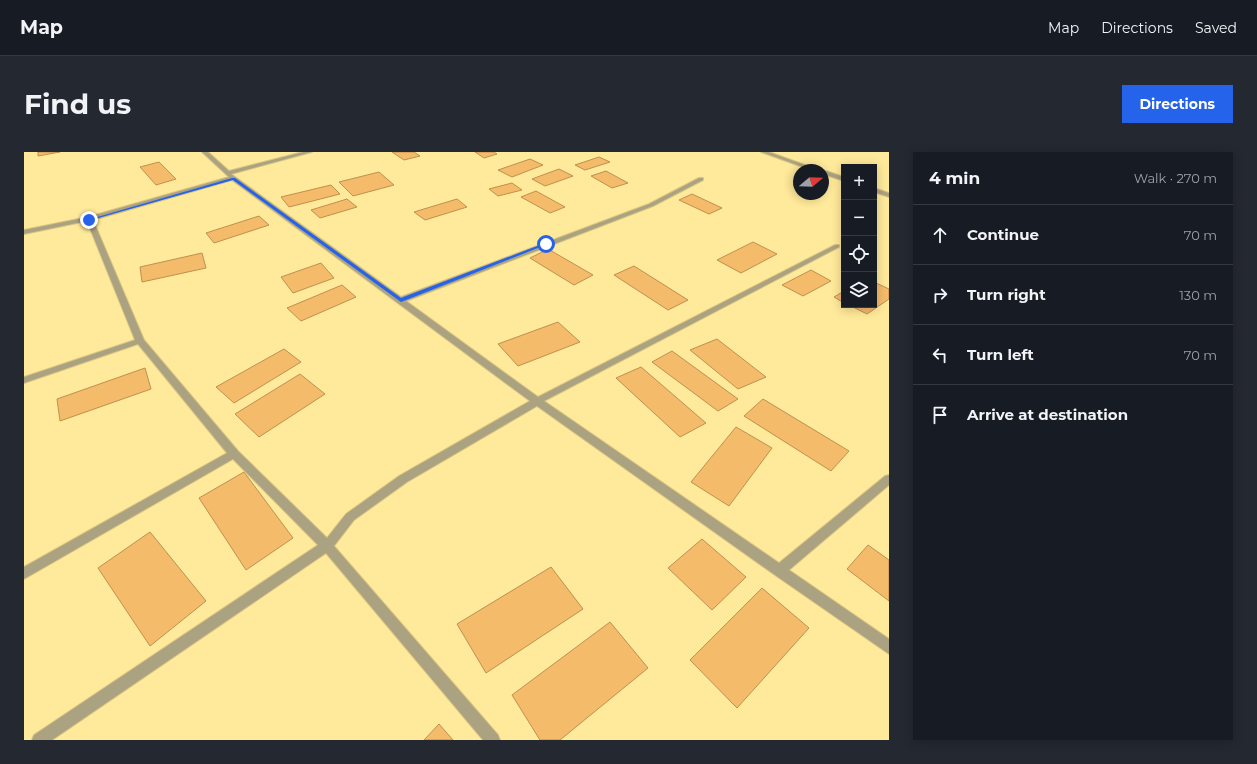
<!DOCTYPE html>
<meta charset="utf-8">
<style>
body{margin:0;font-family:Montserrat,sans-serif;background:#242831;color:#f1f3f6}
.controls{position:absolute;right:12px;top:12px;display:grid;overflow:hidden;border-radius:0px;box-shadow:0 2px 10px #0003}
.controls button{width:36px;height:36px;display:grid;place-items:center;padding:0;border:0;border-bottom:1px solid #363941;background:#171b24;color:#f1f3f6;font:20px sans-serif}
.compass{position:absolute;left:769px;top:12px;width:36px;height:36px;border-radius:50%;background:#171b24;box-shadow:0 2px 10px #0003;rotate:71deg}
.stop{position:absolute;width:12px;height:12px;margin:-9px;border:3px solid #2563eb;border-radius:50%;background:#fff}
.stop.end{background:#2563eb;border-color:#fff;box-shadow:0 1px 4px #0008}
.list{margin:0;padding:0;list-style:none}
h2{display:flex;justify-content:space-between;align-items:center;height:52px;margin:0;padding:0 16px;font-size:17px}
h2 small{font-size:13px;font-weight:400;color:#9ea1a6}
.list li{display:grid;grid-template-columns:26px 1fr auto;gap:12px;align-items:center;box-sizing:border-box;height:60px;padding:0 16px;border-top:1px solid #363941}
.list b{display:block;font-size:15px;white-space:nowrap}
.list em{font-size:13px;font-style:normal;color:#9ea1a6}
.icon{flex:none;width:22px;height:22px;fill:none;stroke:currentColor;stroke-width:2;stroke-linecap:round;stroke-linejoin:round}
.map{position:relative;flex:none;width:865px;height:588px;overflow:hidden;border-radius:0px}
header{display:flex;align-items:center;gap:24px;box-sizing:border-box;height:56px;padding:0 20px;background:#171b24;border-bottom:1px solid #363941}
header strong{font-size:19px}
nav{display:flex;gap:22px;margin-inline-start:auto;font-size:14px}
.intro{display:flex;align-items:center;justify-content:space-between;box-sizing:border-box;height:96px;padding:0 24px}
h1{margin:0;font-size:28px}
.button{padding:10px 18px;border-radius:0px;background:#2563eb;color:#fff;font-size:14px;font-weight:700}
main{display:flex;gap:24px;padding:0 24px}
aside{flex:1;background:#171b24;border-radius:0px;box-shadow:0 2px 10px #0003}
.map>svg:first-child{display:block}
.building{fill:#f4bb6b;stroke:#bf904e}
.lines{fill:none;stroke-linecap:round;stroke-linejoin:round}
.street-casing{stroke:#dac780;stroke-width:2}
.street{fill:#aba282;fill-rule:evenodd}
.route{fill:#2563eb}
</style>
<header>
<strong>Map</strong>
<nav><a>Map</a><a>Directions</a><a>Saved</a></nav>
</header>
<div class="intro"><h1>Find us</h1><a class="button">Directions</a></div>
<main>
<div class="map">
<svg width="865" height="588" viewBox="0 0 865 588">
<rect width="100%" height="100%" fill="#ffe99a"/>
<!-- building -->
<g class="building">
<path d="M 14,0 L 36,0 L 14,4 Z"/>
<path d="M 368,0 L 390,0 L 396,4 L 380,8 Z"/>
<path d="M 451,0 L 470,0 L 473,2 L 460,6 Z"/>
<path d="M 575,5 L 586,10 L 561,18 L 551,13 Z"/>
<path d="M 506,7 L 519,13 L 488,25 L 474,18 Z"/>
<path d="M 135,10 L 152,27 L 132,33 L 116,15 Z"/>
<path d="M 535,17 L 549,24 L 521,34 L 508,27 Z"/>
<path d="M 582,19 L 604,31 L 588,36 L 567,24 Z"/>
<path d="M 355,20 L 370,33 L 329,44 L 315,30 Z"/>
<path d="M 488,31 L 498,38 L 474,44 L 465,37 Z"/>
<path d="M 307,33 L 316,42 L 265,55 L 257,45 Z"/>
<path d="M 512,39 L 541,55 L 526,61 L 497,45 Z"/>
<path d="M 668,42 L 698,56 L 685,62 L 655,48 Z"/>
<path d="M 323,47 L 333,55 L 296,66 L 287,58 Z"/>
<path d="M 433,47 L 443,55 L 401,68 L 390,60 Z"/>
<path d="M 235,64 L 245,73 L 190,91 L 182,81 Z"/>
<path d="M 729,90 L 753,102 L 717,121 L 693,108 Z"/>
<path d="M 524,97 L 569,123 L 550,133 L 506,106 Z"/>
<path d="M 178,101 L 182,116 L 118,130 L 116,115 Z"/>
<path d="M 297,111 L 310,126 L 269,141 L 257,125 Z"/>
<path d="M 610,114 L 664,148 L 644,158 L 590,123 Z"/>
<path d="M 787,118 L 807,129 L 779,144 L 758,133 Z"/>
<path d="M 850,130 L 865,137 L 865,147 L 843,162 L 825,153 L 850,153 Z"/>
<path d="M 318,133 L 332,145 L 277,169 L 263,156 Z"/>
<path d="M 820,139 L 820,151 L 810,145 Z"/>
<path d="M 534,170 L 556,190 L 494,214 L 474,192 Z"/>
<path d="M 693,187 L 742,225 L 714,237 L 666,198 Z"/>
<path d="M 260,197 L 277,210 L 210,251 L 192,235 Z"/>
<path d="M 648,199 L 714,247 L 694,259 L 628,210 Z"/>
<path d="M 617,215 L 682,271 L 656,285 L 592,226 Z"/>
<path d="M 121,216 L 127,237 L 36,269 L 33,247 Z"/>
<path d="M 276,222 L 301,242 L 235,285 L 211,262 Z"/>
<path d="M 739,247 L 825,299 L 807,319 L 720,264 Z"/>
<path d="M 712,275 L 748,296 L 705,354 L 667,330 Z"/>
<path d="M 220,320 L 269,386 L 222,418 L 175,346 Z"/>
<path d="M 126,380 L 182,449 L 126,494 L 74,416 Z"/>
<path d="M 678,387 L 722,425 L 688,458 L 644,416 Z"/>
<path d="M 844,393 L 865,408 L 865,449 L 823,417 Z"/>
<path d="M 527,415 L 559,457 L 462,521 L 433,472 Z"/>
<path d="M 738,436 L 785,476 L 713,556 L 666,508 Z"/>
<path d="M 586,470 L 624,516 L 536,588 L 516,588 L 488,543 Z"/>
<path d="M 415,572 L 429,588 L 400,588 Z"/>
</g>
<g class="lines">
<defs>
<g id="street">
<path d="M 178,0 L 184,0 L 205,19 L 279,0 L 288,0 L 207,22 L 377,145 L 625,52 L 675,26 L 679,26 L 679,28 L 629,54 L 382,149 L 514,245 L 811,93 L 815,93 L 815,95 L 520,249 L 755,411 L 861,324 L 865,323 L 865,333 L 765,418 L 865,487 L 865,502 L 751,423 L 513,254 L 383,330 L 330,368 L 310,394 L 474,583 L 476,588 L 459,588 L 302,401 L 28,588 L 8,588 L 10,583 L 294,393 L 209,307 L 0,427 L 0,415 L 203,301 L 114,192 L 0,231 L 0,225 L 111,188 L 63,69 L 0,82 L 0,78 L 64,65 L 205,25 ZM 208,28 L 506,249 L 375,324 L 322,362 L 303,386 L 214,299 L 120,188 L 69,68 Z"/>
<path d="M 737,0 L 745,0 L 795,18 L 787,18 Z"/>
<path d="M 799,18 L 820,25 L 820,29 L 799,22 Z"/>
<path d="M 850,36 L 865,41 L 865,45 L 850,40 Z"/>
</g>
</defs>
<!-- street casing -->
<use href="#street" class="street-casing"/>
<!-- street -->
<use href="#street" class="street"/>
</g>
<!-- route -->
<path class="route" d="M 208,26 L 211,26 L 377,146 L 521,91 L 524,92 L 377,150 L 209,28 L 67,68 L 63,68 Z"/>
</svg>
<div class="controls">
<button>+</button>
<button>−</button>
<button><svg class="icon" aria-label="locate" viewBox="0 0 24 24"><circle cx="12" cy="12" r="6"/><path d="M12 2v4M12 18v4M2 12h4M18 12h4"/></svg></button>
<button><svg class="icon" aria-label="layers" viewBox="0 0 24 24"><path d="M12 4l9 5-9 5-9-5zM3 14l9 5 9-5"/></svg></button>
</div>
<svg class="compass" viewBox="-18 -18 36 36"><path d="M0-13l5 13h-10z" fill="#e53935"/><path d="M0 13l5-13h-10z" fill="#9ea1a6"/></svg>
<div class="stop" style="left:522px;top:92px"></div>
<div class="stop end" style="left:65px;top:68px"></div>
</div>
<aside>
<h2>4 min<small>Walk · 270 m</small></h2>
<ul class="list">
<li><svg class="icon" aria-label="ahead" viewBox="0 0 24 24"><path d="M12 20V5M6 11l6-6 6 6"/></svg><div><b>Continue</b></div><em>70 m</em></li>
<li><svg class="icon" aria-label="right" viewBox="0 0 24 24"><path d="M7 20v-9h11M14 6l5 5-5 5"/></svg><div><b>Turn right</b></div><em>130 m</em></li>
<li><svg class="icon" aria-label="left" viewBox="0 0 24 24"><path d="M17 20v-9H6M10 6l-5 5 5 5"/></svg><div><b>Turn left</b></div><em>70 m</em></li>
<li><svg class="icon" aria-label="arrive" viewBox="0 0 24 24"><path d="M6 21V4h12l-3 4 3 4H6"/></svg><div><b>Arrive at destination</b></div></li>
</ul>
</aside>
</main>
